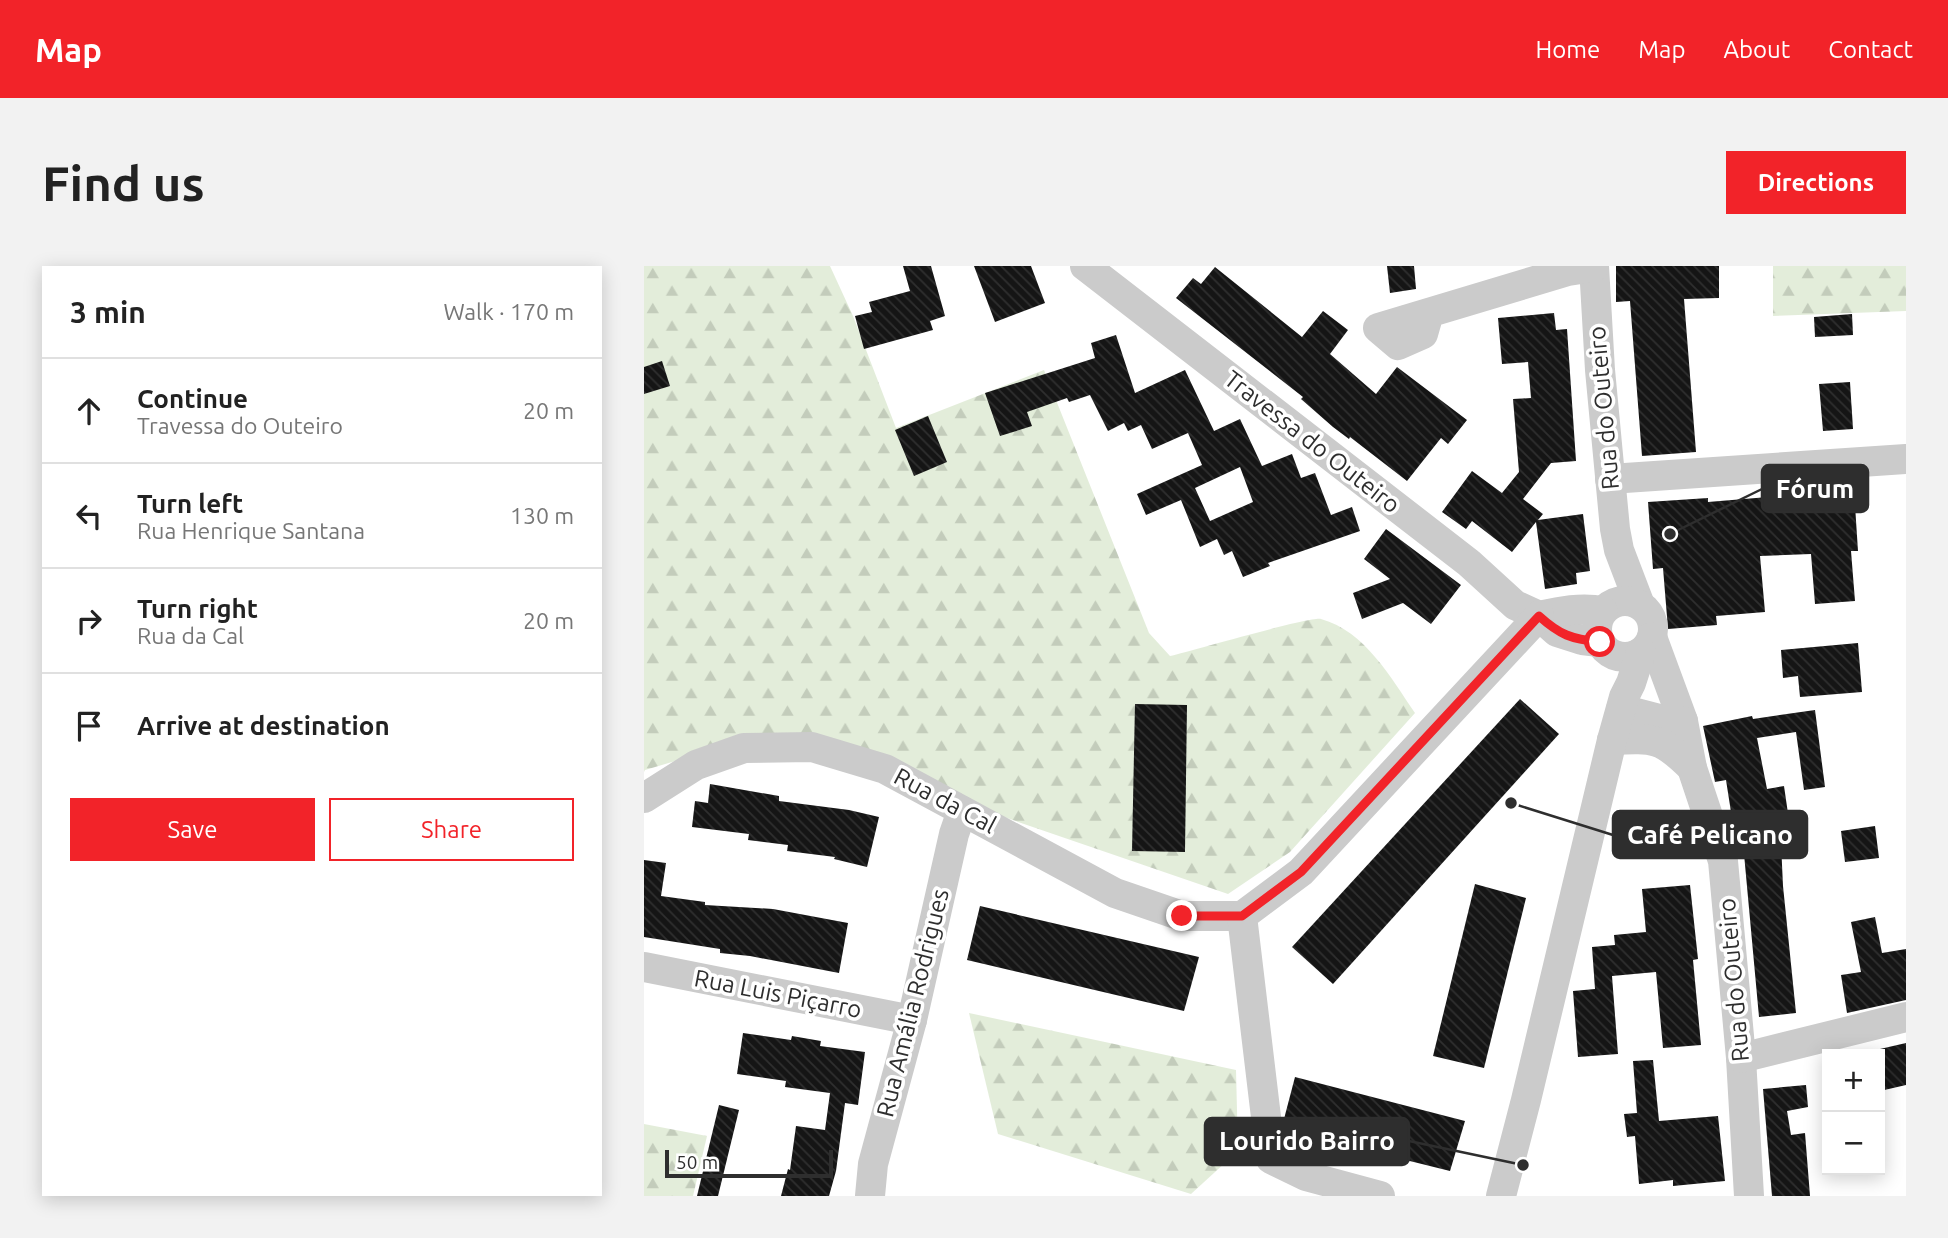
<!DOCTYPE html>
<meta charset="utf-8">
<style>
body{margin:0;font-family:Ubuntu,sans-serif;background:#f2f2f2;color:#222}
.controls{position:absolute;right:21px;bottom:21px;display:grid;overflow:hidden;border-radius:0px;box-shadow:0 4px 18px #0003}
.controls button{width:63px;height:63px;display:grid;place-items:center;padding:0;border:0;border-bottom:2px solid #e0e0e0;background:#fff;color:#222;font:35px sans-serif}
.scale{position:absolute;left:21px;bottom:18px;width:168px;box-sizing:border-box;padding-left:7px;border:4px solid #2e2e2e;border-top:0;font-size:19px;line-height:24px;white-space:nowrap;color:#2e2e2e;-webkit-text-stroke:5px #fff;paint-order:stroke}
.stop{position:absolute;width:21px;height:21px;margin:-16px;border:5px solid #f22329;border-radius:50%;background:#fff}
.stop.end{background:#f22329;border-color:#fff;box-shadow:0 2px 7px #0008}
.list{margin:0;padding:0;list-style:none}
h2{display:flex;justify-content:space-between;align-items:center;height:91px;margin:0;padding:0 28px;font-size:30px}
h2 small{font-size:23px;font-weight:400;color:#767676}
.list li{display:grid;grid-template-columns:46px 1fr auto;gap:21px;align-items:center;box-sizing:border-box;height:105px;padding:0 28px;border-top:2px solid #e0e0e0}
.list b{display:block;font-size:26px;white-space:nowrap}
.list p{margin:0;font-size:23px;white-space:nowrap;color:#767676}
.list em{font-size:23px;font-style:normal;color:#767676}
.actions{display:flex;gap:14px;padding:21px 28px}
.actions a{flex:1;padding:16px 0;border:2px solid #f22329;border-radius:0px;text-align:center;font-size:24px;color:#f22329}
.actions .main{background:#f22329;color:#fff}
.icon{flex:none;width:38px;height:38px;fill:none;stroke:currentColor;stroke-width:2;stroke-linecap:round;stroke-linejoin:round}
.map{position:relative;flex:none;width:1262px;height:930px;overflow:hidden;border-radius:0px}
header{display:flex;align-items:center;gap:42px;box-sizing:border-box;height:98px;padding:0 35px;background:#f22329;color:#fff}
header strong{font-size:33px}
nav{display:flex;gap:38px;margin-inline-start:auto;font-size:24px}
.intro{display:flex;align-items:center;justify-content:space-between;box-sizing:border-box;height:168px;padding:0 42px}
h1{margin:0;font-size:49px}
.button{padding:18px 32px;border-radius:0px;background:#f22329;color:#fff;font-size:24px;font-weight:700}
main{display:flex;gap:42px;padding:0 42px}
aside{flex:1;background:#fff;border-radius:0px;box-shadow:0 4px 18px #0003}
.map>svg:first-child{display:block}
.forest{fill:url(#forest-firs)}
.building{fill:url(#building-back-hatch);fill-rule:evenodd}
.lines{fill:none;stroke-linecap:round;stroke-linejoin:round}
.minor{stroke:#cbcbcb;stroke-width:30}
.route{stroke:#f22329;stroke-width:9}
.labels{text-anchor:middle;stroke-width:7;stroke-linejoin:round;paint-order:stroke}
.street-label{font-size:24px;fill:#2e2e2e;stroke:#fff}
.leader{fill:none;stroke:#2e2e2e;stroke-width:2.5}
.callout-dot{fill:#2e2e2e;stroke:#fff;stroke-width:2.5}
.callout{fill:#2e2e2e;stroke:#2e2e2e;stroke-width:2.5}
.callout-label{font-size:26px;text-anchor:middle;font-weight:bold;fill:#fff}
</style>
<header>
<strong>Map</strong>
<nav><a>Home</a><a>Map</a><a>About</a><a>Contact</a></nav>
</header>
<div class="intro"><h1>Find us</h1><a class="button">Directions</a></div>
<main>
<aside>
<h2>3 min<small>Walk · 170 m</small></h2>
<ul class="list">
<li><svg class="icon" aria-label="ahead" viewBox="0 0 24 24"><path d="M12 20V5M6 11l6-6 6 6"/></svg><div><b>Continue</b><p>Travessa do Outeiro</p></div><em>20 m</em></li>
<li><svg class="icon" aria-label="left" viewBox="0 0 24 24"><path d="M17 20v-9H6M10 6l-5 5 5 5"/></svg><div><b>Turn left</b><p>Rua Henrique Santana</p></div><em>130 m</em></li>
<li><svg class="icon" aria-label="right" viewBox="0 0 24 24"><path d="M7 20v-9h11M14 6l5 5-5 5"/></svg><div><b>Turn right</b><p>Rua da Cal</p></div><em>20 m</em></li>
<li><svg class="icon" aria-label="arrive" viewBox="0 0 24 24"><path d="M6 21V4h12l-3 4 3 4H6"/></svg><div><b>Arrive at destination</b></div></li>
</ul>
<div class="actions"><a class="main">Save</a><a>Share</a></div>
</aside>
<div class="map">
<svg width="1262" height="930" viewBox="0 0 1262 930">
<defs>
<pattern id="forest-firs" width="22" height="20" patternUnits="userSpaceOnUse" patternTransform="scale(1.75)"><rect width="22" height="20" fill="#e3edda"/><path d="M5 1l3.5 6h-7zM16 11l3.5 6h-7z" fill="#c3ccbb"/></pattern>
<pattern id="building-back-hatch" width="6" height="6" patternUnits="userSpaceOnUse" patternTransform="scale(1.75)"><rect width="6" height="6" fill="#151515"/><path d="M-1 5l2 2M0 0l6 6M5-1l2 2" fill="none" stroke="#2f2f2f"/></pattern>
</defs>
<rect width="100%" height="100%" fill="#fff"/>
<!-- forest -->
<g class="forest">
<path d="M 0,0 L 186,0 L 209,50 L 252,162 L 400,104 L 505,367 L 526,390 C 547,385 667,350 677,353 C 721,365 747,412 771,447 L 646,586 L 584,628 L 325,539 L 224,496 L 55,488 L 1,504 L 0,506 Z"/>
<path d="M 1129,0 L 1262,0 L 1262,45 L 1129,50 Z"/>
<path d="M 325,747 L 592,804 L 594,885 L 547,928 L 354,868 Z"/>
<path d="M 0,858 L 63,870 L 49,930 L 0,930 Z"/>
</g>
<!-- building -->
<g class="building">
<path d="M 259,0 L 287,0 L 301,50 L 286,55 L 289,64 L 220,83 L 211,50 L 228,46 L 225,36 L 266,25 Z"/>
<path d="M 330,0 L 387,0 L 401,37 L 351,56 Z"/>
<path d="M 743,0 L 770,0 L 772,23 L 746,27 Z"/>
<path d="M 972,0 L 1075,0 L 1075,32 L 1040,33 L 1052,186 L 998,190 L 986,35 L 972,36 Z"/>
<path d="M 571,1 L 658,71 L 679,45 L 704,64 L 686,88 L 732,128 L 753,101 L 823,154 L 804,178 L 797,172 L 763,215 L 706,171 L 705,173 L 689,161 L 657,133 L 659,131 L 532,32 L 549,12 L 557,18 Z"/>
<path d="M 910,47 L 912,64 L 923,63 L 932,195 L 907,197 L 879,233 L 899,248 L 894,254 L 939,248 L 946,305 L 932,307 L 933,318 L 901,323 L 892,256 L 868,286 L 828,255 L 822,263 L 798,246 L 828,205 L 858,227 L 875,206 L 869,133 L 887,132 L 884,96 L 858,98 L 854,52 Z"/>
<path d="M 1208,48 L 1209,69 L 1171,71 L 1170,51 Z"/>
<path d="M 472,69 L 491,127 L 541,104 L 570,165 L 596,153 L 618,200 L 648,188 L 657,212 L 671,207 L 687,249 L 708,241 L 716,265 L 624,297 L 626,300 L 599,311 L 588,285 L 580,289 L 573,273 L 556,281 L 537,234 L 502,249 L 493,228 L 558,199 L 544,167 L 508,183 L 497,159 L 484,165 L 480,157 L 464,165 L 446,129 L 425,136 L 423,132 L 383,146 L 388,160 L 356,170 L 341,127 L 451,92 L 447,77 ZM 596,201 L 609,236 L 566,255 L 551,222 Z"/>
<path d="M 18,95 L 26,120 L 0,128 L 0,101 Z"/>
<path d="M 1206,116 L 1209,163 L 1179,165 L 1175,118 Z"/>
<path d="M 284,150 L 303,196 L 270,210 L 251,164 Z"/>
<path d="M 1210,224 L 1214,285 L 1207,285 L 1211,335 L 1171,338 L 1167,288 L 1116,290 L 1121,346 L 1072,350 L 1073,359 L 1024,363 L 1019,302 L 1009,303 L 1004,236 L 1064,232 L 1064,236 Z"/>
<path d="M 742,263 L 817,319 L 787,358 L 759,337 L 718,353 L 709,327 L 746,313 L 720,293 Z"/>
<path d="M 1214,377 L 1218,426 L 1156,431 L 1154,410 L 1139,412 L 1137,384 Z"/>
<path d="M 876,433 L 915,468 L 689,718 L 648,681 Z"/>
<path d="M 491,438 L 543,439 L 541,586 L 488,585 Z"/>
<path d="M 1171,444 L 1181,521 L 1160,524 L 1152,466 L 1113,472 L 1123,523 L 1140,520 L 1148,575 L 1137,577 L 1139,620 L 1152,747 L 1115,751 L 1099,577 L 1092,578 L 1082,514 L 1071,516 L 1059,460 L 1108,450 L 1109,453 Z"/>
<path d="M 66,518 L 135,530 L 135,535 L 205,544 L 235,551 L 223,601 L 190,593 L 191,591 L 143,585 L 144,579 L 104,574 L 105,568 L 48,561 L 51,535 L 64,537 Z"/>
<path d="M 1231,560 L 1235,592 L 1201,596 L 1197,565 Z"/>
<path d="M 0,594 L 22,597 L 17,630 L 61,636 L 61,639 L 129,643 L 204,657 L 195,707 L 106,690 L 76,687 L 76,683 L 0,671 Z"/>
<path d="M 831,618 L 882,632 L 840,802 L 789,790 Z"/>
<path d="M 1046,619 L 1054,693 L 1049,694 L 1057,779 L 1019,782 L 1012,706 L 968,710 L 974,788 L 934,791 L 929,725 L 951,723 L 948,681 L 971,679 L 970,669 L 1002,666 L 998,623 Z"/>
<path d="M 336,640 L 555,691 L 540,745 L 323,694 Z"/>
<path d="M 1231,651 L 1238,687 L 1262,683 L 1262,734 L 1203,747 L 1197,709 L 1217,706 L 1207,656 Z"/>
<path d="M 99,767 L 147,774 L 148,770 L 177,775 L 176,780 L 221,786 L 214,839 L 201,837 L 192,905 L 185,930 L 137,930 L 144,903 L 146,904 L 152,860 L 181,864 L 186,827 L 141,821 L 142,815 L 93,808 Z"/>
<path d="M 1262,777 L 1262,819 L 1236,825 L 1236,783 Z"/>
<path d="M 1009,794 L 1015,855 L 1074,850 L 1081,915 L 1029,920 L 1029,914 L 995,918 L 991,870 L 983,871 L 980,848 L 993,847 L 989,795 Z"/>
<path d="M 651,811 L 821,855 L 806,905 L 641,864 L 640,853 Z"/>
<path d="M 1162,819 L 1164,841 L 1143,845 L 1147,869 L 1161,867 L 1166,930 L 1128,930 L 1119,823 Z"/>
<path d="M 75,839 L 95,844 L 74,930 L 53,930 Z"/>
</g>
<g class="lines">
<!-- minor -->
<g class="minor">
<path d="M 441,0 L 825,297 L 871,339 L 895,350 L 913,366 L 938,374 L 955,376"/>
<path d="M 950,0 L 956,104 L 971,263 L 975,284 L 996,339"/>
<path d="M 785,47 L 779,68 L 754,79 L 734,62 L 924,5 L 950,1"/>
<path d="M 966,213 L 1262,193"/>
<circle cx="981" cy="363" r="28"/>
<path d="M 895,350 C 917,345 937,341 959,345"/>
<path d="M 1008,371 L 1039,455 L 1048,502 L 1079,595 L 1097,792 L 1105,930"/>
<path d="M 977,443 L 1023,455 L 1039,455"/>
<path d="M 968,474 C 1011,472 1018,472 1048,502"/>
<path d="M 0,532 L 52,499 L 100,482 L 168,481 L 241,503 L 471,627 L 538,650 L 598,650"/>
<path d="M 0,701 L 268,754"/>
<path d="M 1097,792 L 1262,751"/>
<path d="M 226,930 L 229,898 L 268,754 L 310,568 L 318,545"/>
<path d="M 736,930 L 662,910 L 627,893 L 598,650 L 657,606 L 895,350"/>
<path d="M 857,930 L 882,834 L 968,474 L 980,431 L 987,417 L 997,386"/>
</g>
</g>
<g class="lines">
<!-- route -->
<path class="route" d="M 538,650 L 598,650 L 657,606 L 895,350 C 916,369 927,373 956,376"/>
</g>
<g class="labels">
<!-- street labels -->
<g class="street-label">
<text transform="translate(960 142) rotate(-95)" y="8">Rua do Outeiro</text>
<text transform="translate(668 176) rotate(38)" y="8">Travessa do Outeiro</text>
<text transform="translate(301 535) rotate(28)" y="8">Rua da Cal</text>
<text transform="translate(1090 714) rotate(-95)" y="8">Rua do Outeiro</text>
<text transform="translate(134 728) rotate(11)" y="8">Rua Luis Piçarro</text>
<text transform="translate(269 737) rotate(-76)" y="8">Rua Amália Rodrigues</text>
</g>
</g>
<!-- callouts -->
<path class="leader" d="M1026 268L1118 223M867 537L969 569M879 899L765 875"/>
<g class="callout-dot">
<circle cx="1026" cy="268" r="7"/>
<circle cx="867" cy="537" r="7"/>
<circle cx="879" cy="899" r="7"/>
</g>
<g class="callout">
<rect x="1118" y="199" width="106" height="47" rx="7"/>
<rect x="969" y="545" width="194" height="47" rx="7"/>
<rect x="561" y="852" width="204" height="47" rx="7"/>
</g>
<g class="callout-label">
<text x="1171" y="232">Fórum</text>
<text x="1066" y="578">Café Pelicano</text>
<text x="663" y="884">Lourido Bairro</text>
</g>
</svg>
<div class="controls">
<button>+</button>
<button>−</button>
</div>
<div class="scale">50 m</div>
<div class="stop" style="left:956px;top:376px"></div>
<div class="stop end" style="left:538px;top:650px"></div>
</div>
</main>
